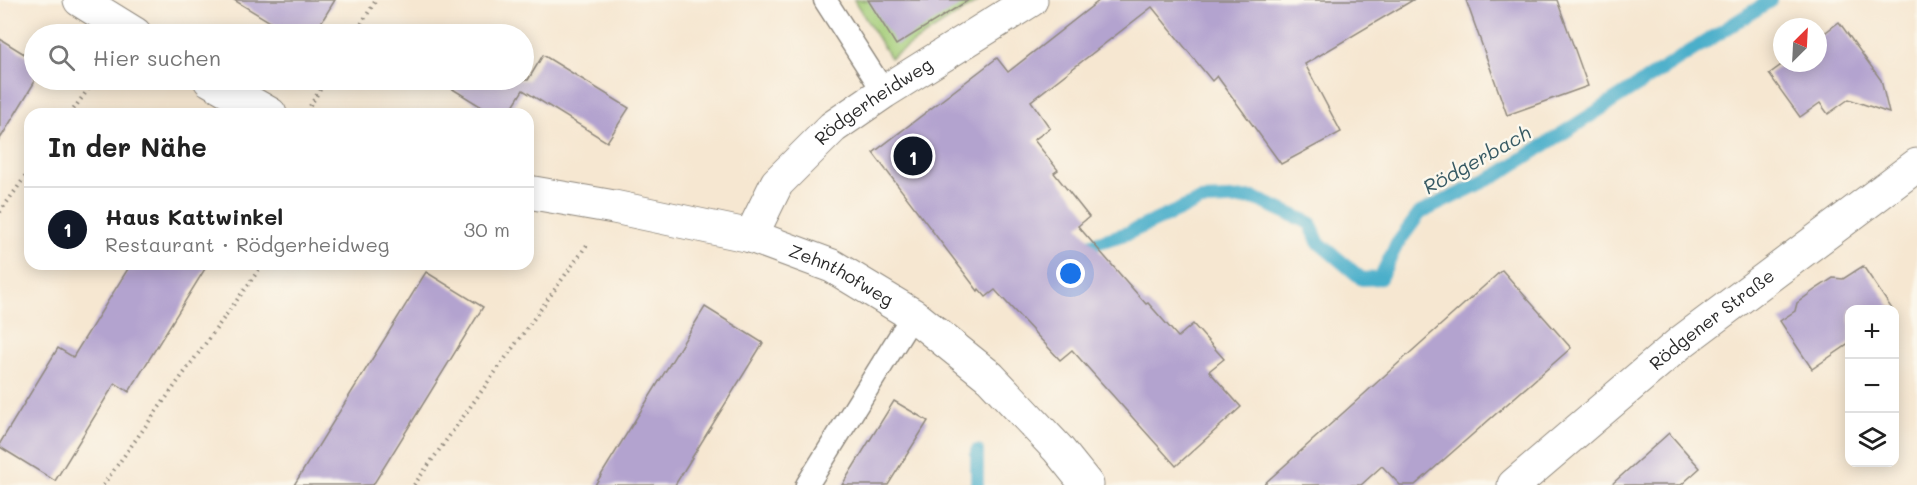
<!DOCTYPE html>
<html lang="de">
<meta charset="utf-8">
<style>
body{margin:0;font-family:Mali,sans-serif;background:#f2f2f2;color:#222}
.controls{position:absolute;right:18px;bottom:18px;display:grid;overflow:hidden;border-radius:12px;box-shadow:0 3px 15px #0003}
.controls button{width:54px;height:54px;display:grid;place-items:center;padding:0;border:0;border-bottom:2px solid #e0e0e0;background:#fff;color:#222;font:30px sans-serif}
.compass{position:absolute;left:1773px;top:18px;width:54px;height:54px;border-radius:50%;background:#fff;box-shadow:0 3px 15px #0003;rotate:24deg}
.you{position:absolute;left:1071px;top:274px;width:21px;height:21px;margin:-15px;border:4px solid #fff;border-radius:50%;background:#1a73e8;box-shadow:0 0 0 9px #1a73e833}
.badge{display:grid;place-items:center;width:39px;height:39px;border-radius:50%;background:#111827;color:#fff;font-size:20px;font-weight:700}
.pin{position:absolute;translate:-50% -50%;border:3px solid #fff;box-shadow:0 2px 6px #0006}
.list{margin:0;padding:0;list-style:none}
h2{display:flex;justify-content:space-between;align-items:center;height:78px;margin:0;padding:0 24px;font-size:26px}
h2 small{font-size:20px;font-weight:400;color:#767676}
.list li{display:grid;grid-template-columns:39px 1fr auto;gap:18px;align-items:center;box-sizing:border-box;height:84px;padding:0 24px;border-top:2px solid #e0e0e0}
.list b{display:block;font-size:22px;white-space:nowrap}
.list p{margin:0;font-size:20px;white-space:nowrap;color:#767676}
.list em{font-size:20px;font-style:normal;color:#767676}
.icon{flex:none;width:33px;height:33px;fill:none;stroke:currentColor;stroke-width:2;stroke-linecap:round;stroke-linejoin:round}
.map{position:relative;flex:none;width:1917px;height:485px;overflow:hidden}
.search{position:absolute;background:#fff;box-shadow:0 3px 15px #0003;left:24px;top:24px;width:510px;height:66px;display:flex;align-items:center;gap:15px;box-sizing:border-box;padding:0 21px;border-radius:33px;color:#767676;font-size:22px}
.panel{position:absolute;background:#fff;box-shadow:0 3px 15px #0003;left:24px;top:108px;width:510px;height:162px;border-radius:18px}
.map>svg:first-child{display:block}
.green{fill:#a4cd79;stroke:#687c52;stroke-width:1.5}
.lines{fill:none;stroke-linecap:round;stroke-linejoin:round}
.stream{stroke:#4bafca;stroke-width:14}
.building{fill:#b3a3cf}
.lane-casing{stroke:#90897e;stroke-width:25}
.street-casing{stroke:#90897e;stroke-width:35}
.path{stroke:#90897e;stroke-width:4;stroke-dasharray:1.5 4.5;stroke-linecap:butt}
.lane{stroke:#fff;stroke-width:22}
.street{stroke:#fff;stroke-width:33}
.labels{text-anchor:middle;stroke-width:5;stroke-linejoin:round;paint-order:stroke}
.street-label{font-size:18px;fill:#2b2b2b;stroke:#fbf7ec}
.water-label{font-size:20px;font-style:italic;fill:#365963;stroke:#fbf7ec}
</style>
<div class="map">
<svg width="1917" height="485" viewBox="0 0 1917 485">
<rect width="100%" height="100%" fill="#fbf7ec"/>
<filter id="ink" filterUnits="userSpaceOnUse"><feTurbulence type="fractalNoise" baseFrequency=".0167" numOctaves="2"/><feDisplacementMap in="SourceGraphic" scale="12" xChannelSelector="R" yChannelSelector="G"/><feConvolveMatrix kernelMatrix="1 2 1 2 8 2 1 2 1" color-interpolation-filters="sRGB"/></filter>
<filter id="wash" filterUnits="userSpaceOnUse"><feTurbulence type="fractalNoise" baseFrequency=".008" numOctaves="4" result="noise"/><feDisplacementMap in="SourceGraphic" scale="24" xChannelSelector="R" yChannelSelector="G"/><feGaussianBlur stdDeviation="1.35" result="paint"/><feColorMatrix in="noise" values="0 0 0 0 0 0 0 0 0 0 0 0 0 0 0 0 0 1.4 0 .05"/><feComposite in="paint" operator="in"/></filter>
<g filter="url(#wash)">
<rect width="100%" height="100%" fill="#f6e7d1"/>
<!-- green -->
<path class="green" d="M 854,0 L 980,0 L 890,58 Z"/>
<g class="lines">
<!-- stream -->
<g class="stream">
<path d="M 1077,251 L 1086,246 L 1128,233 L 1201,200 L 1254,198 L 1310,223 L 1318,242 L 1362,279 L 1380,278 L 1397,244 L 1420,213 L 1499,174 L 1771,0"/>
<path d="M 977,451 L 977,485"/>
</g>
</g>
<g id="blocks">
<!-- building -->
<g class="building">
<path d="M 234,0 L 335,0 L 314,34 L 290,34 Z"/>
<path d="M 868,0 L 969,0 L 896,45 Z"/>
<path d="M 1100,0 L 1413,0 L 1305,64 L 1341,132 L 1281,164 L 1217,76 L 1212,81 L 1152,7 L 1031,101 L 1050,128 L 1034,140 L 1058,170 L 1054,173 L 1089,217 L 1078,226 L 1146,304 L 1148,303 L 1178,337 L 1193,324 L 1224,359 L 1209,371 L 1241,407 L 1176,466 L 1072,350 L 1060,360 L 995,290 L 986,297 L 979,289 L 978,291 L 873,153 L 997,58 L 1008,72 Z"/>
<path d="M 1466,0 L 1557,0 L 1588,86 L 1507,115 Z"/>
<path d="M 1839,22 L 1881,80 L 1889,113 L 1849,99 L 1828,114 L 1820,103 L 1800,117 L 1769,74 L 1784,63 L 1818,63 L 1818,38 Z"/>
<path d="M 0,39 L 34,60 L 34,83 L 0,139 Z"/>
<path d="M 543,55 L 629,108 L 607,142 L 523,90 L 508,114 L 493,114 L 438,80 L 528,80 Z"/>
<path d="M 131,264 L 208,264 L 129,392 L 115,383 L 55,481 L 0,447 L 0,443 L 58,348 L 73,357 Z"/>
<path d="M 1863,266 L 1892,309 L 1850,309 L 1850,343 L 1812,369 L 1780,321 L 1795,311 L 1797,303 L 1816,289 L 1833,278 L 1843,279 Z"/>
<path d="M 1502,270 L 1571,348 L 1415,485 L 1400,485 L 1382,466 L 1361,485 L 1263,485 Z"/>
<path d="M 426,272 L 483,307 L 373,485 L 294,485 Z"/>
<path d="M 705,307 L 763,343 L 675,485 L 595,485 Z"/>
<path d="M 894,401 L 928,421 L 888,485 L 842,485 Z"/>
<path d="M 1669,433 L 1700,468 L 1681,485 L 1611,485 Z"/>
</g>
</g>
</g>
<g filter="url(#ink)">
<use href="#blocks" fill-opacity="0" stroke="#90897e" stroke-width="1.5"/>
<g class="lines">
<defs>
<g id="lane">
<path d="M 825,0 L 884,92"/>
<path d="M 807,485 L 913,315"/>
</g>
<g id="street">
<path d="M 80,0 L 135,34"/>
<path d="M 210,80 L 270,114"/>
<path id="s1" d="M 528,192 L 614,207 L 751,236 L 832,266 L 913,315 L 990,377 L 1058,449 L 1087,485"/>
<path id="s2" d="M 751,236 L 777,183 L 833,127 L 884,92 L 1031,0"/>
<path id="s3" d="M 1514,485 L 1680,343 L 1917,165"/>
</g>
</defs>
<!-- lane casing -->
<use href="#lane" class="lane-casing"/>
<!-- street casing -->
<use href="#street" class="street-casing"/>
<!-- path -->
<g class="path">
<path d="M 355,34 L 376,0"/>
<path d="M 310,106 L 326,80"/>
<path d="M 70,114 L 95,80"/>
<path d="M 0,212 L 30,170"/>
<path d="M 103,485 L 263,264"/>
<path d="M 414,485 L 589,242"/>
</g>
<!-- lane -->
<use href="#lane" class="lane"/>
<!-- street -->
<use href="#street" class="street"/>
</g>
</g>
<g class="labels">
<!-- street labels -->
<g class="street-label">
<text dy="6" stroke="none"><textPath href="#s2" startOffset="186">Rödgerheidweg</textPath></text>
<text dy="6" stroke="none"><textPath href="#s1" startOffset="326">Zehnthofweg</textPath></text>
<text dy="6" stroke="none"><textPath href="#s3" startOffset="258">Rödgener Straße</textPath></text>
</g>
<!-- water labels -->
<g class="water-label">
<text transform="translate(1477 160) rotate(-29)" y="7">Rödgerbach</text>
</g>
</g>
</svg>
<div class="controls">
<button>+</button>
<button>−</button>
<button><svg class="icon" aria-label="layers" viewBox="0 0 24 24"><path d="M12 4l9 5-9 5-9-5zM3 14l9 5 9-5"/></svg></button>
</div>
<svg class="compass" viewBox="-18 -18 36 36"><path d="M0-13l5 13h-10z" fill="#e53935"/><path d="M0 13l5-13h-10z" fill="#767676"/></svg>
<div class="you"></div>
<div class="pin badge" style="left:913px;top:156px">1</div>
<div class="search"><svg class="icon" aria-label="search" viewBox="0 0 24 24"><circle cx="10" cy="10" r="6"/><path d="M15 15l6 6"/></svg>Hier suchen</div>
<section class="panel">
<h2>In der Nähe<small></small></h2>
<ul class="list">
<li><span class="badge">1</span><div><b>Haus Kattwinkel</b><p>Restaurant · Rödgerheidweg</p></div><em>30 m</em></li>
</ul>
</section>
</div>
